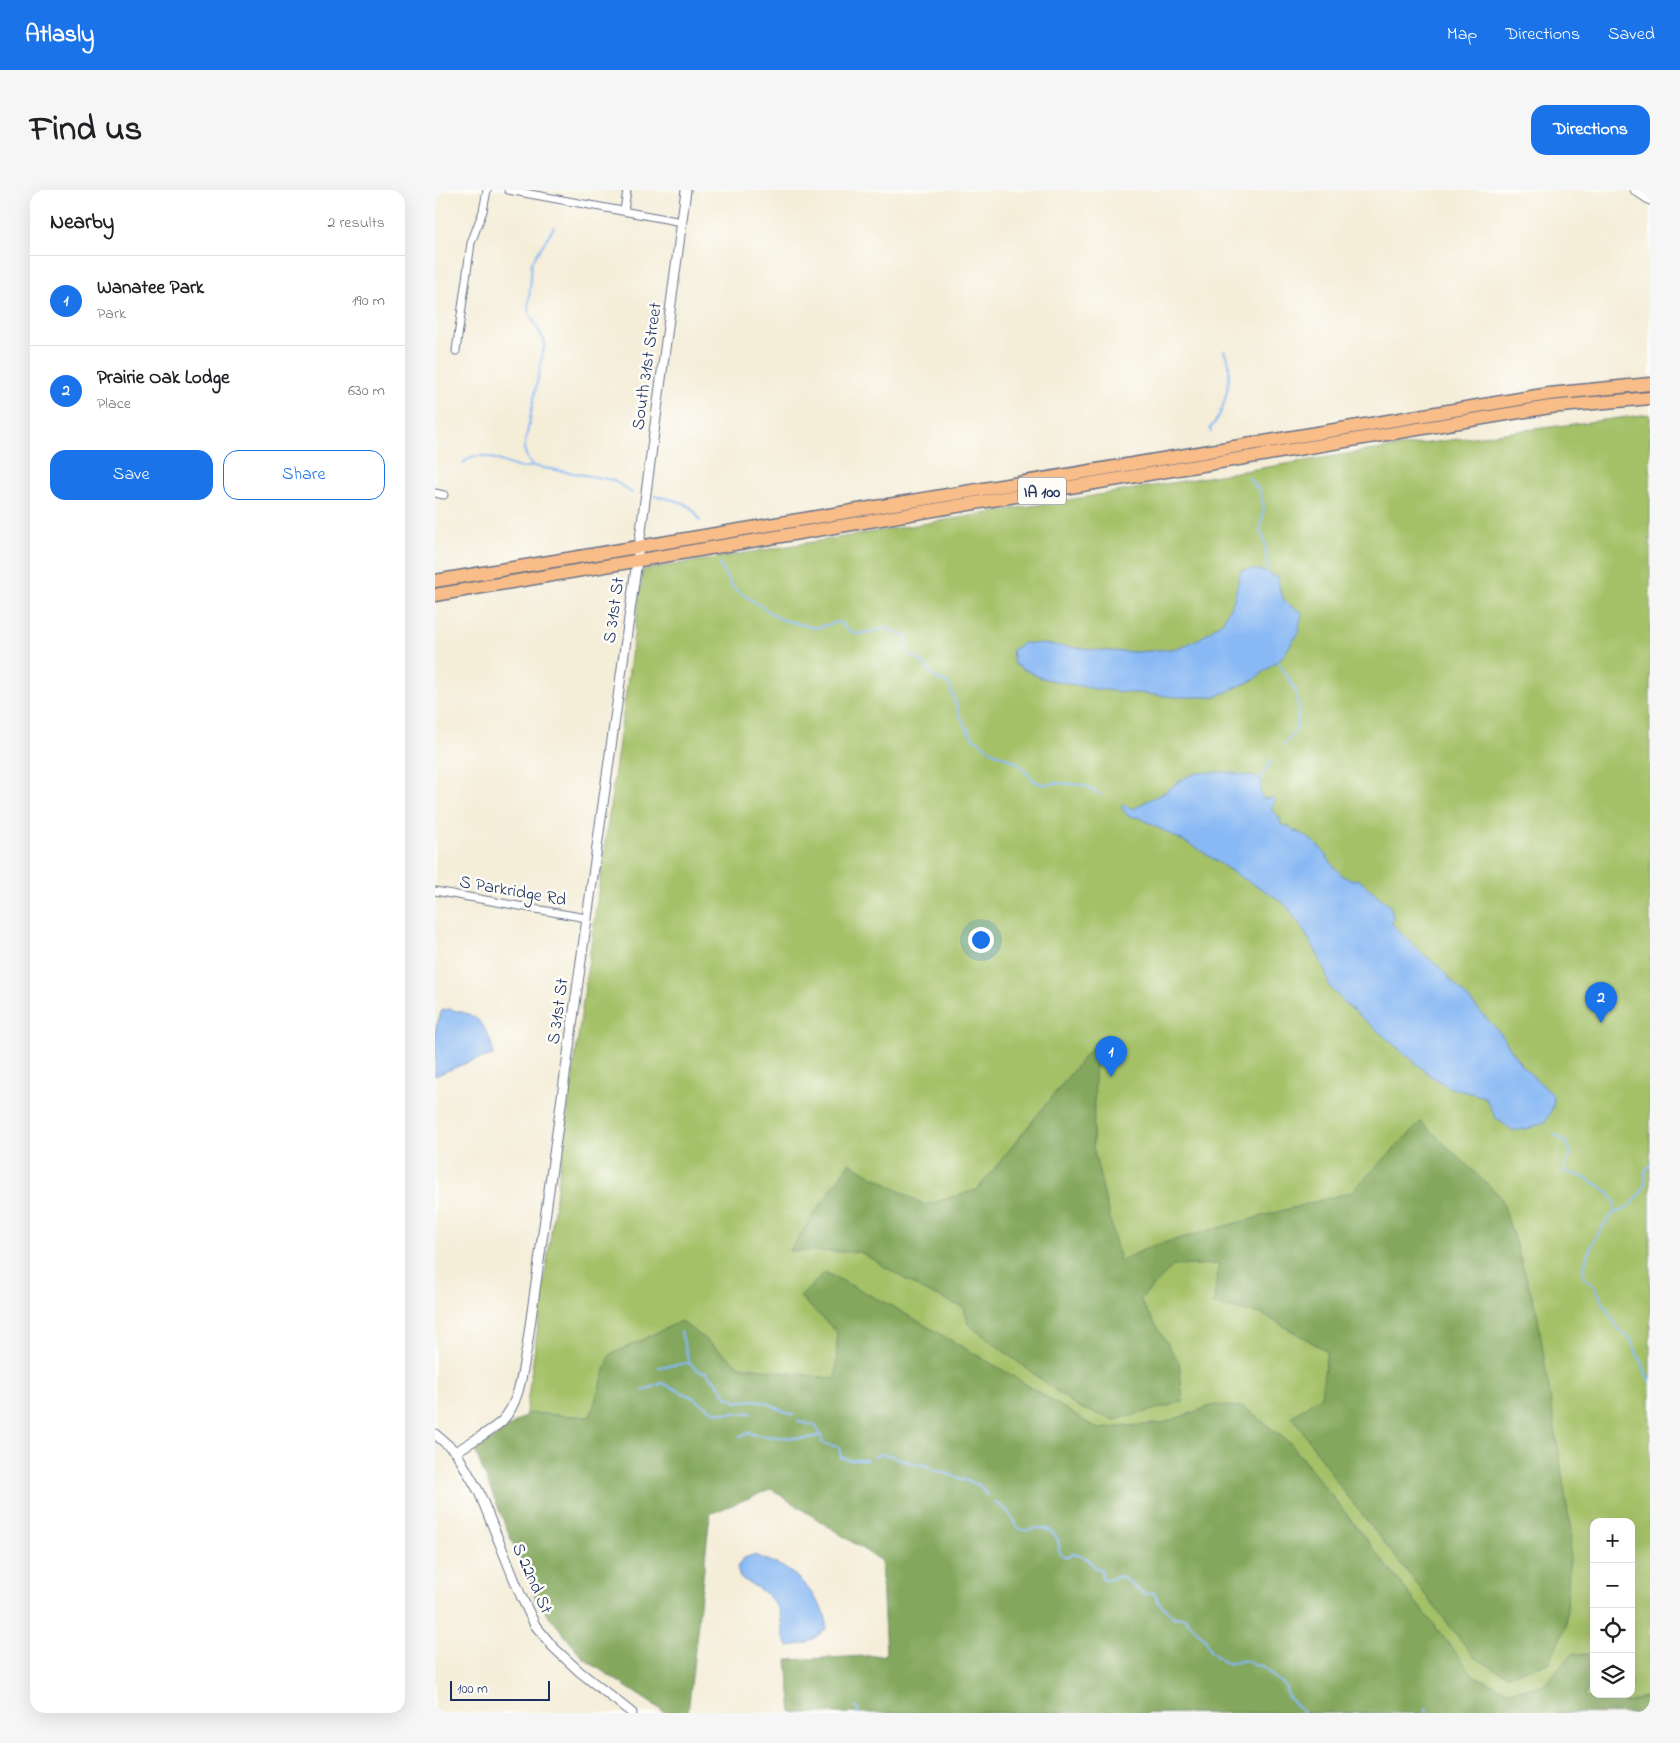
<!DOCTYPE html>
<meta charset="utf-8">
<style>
body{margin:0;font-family:"Indie Flower",sans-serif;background:#f6f6f6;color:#202124}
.controls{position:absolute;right:15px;bottom:15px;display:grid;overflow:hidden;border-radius:10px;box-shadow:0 5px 20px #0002}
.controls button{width:45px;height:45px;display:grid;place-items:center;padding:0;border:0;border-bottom:1px solid #e0e0e0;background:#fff;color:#202124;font:25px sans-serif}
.scale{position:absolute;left:15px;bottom:12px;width:100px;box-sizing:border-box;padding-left:5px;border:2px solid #1b2f5e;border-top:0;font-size:14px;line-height:18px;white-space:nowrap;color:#1b2f5e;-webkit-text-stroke:4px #fdfcf7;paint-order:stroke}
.you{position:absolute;left:545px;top:749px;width:18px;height:18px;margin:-12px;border:4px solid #fff;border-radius:50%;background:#1a73e8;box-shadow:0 0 0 8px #1a73e833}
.badge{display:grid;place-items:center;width:32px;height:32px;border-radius:50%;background:#1a73e8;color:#fff;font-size:16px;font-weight:700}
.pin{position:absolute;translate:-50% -41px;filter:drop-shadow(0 1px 2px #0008)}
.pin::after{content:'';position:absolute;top:26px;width:18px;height:15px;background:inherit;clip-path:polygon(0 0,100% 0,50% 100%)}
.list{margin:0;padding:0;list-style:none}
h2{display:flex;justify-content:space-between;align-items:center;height:65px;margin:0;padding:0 20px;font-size:21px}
h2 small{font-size:16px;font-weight:400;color:#757577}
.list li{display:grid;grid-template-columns:32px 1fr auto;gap:15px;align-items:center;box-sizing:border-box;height:90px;padding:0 20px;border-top:1px solid #e0e0e0}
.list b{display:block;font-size:19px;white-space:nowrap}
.list p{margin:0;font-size:16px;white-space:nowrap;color:#757577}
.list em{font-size:16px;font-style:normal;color:#757577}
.actions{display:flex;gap:10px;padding:15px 20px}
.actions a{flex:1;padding:11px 0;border:1px solid #1a73e8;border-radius:15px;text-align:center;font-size:18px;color:#1a73e8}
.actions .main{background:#1a73e8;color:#fff}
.icon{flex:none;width:28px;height:28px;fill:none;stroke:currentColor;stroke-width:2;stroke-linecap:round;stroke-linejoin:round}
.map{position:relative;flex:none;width:1215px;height:1523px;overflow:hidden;border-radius:15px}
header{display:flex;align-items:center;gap:30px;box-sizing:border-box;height:70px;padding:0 25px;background:#1a73e8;color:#fff}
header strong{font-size:24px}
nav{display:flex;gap:28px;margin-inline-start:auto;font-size:18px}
.intro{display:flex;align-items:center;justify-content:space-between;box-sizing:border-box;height:120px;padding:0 30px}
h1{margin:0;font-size:35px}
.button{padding:12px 22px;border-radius:15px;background:#1a73e8;color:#fff;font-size:18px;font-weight:700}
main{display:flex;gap:30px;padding:0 30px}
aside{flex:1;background:#fff;border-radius:15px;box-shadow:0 5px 20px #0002}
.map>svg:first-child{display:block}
.green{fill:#a4c168;stroke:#607863;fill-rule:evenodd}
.forest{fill:#83a75c;stroke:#4f6b5d}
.water{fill:#89b9f4;stroke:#5274a9}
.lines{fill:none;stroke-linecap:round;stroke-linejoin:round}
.stream{stroke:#89b9f4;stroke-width:2}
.minor-casing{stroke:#677289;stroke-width:9}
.tertiary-casing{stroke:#677289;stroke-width:11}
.trunk-casing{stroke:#677289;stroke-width:15}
.minor{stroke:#fff;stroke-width:7}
.tertiary{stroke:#fff;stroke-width:9}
.trunk{stroke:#f9bd89;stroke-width:12}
.labels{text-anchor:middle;stroke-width:5;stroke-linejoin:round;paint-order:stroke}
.shield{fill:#fdfcf7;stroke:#5f6c8c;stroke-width:1}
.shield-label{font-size:16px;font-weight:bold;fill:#1b2f5e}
.street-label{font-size:18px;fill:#1b2f5e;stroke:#fdfcf7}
</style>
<header>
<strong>Atlasly</strong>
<nav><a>Map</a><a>Directions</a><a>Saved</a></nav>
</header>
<div class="intro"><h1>Find us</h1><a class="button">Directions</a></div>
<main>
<aside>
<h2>Nearby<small>2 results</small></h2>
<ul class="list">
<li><span class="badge">1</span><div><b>Wanatee Park</b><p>Park</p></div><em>190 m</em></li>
<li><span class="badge">2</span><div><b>Prairie Oak Lodge</b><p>Place</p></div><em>630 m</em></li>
</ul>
<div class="actions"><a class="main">Save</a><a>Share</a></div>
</aside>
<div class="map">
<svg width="1215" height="1523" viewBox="0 0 1215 1523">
<rect width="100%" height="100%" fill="#fdfcf7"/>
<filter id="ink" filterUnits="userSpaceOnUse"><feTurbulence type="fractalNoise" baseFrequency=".02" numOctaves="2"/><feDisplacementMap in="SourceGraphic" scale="10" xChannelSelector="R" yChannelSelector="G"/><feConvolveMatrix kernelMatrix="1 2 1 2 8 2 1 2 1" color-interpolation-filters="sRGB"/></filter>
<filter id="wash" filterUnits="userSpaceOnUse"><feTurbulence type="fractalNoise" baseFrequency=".0096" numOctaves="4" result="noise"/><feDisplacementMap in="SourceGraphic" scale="20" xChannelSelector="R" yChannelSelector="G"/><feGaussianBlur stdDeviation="1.12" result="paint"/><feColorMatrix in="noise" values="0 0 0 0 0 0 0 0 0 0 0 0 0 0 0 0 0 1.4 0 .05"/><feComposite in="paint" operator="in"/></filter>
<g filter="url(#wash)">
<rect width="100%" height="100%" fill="#f4edd8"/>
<!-- green -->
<path class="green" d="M 1215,224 L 1215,1523 L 451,1523 L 484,1288 L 90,1229 L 208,380 L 924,262 ZM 1159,1332 L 1196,1332 L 1196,1504 L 1159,1504 Z"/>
<!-- forest -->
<g class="forest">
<path d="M 661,852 L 658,957 L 685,1072 L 713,1057 L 916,1002 L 986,932 L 1066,1007 L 1102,1122 L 1136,1342 L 1131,1437 L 1113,1473 L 1072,1485 L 1040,1468 L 907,1299 L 857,1226 L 886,1206 L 892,1161 L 827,1124 L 778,1115 L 784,1074 L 738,1076 L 705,1110 L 744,1172 L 748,1212 L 680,1230 L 642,1217 L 533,1134 L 529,1118 L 490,1101 L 425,1062 L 354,1061 L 414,973 L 490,1015 L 542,1000 Z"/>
<path d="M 390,1082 L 460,1118 L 571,1182 L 663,1239 L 728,1233 L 779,1215 L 809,1217 L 855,1253 L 1039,1486 L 1073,1501 L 1108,1496 L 1138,1463 L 1159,1465 L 1159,1486 L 1149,1507 L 1192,1513 L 1215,1505 L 1215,1523 L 357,1523 L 352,1470 L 451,1465 L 446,1371 L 336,1299 L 275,1324 L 253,1523 L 231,1523 L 149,1469 L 101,1410 L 40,1261 L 94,1223 L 155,1227 L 175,1165 L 246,1131 L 305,1176 L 401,1189 L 402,1142 L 365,1107 Z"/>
</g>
<!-- water -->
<g class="water">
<path d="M 806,380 L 824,380 L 843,387 C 845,408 848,413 867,422 L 863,444 L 847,467 L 820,489 L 780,507 L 742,507 L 660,499 L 606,488 L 579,474 L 577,460 L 589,453 L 609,454 L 670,461 L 704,462 L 745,458 L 769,446 L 788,431 L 799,409 Z"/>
<path d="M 791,582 L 820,587 L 827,590 L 825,600 L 828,609 L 839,608 L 841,610 L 836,618 L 840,624 L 845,628 L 846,635 L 853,636 C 860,642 869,644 876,650 C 880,653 885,657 888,661 C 896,672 908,694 923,689 L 955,716 L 958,726 L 957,734 L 981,758 L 1003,776 L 1066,844 L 1087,876 L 1117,904 C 1122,914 1115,923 1110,932 L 1095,938 L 1077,941 L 1060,927 L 1050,907 L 1016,898 L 996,886 L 911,814 L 894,796 L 891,783 L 882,763 L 866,736 L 852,716 L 834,703 L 802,685 L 765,660 L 705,628 L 693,626 L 686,617 L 690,615 L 699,619 L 713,610 L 727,604 L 749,588 L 762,583 Z"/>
<path d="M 14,819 C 35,824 44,825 53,845 C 56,852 58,857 58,865 L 36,871 L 0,886 L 0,840 L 7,820 Z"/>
<path d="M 318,1365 C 345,1373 364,1384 380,1408 C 389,1421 392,1424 391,1439 L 373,1453 L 353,1456 C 347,1446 347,1440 346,1429 C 343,1408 322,1397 305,1388 L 302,1377 L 309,1368 Z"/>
</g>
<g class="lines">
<!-- stream -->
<g class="stream">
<path d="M 776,242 L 775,238 C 789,226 795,193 794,175 C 794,170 791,165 789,161"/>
<path d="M 28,274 C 39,255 71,275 86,278 C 90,278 94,277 98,276 L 178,290 L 197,303"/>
<path d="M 98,276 L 93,270 L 89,259 L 110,152 L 93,121 L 97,72 L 119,37"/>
<path d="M 814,288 L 824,300 L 829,318 L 825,338 L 830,353 L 833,385"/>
<path d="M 219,306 C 239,310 256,310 265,331"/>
<path d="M 284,373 L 297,397 L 345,429 L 380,438 L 404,432 L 413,440 L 423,444 L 452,438 L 471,446 L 472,463 L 487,472 L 500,488 L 514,494 L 525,526 L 536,546 L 558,562 L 583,573 L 599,591 L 610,595 L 622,593 L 648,595 L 666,605"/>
<path d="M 842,470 L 860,499 L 864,519 L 861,540 L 849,555"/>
<path d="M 824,591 L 836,571"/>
<path d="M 1119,944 C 1126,948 1138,956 1135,967 C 1133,973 1129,975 1129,982 C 1148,984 1169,996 1180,1011 L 1179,1022"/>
<path d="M 1215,975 L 1210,981 C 1210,984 1211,990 1210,993 C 1207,1005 1191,1022 1179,1023 C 1164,1039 1149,1064 1148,1086 L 1159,1095 L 1173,1122 L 1184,1139 L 1196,1150 L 1215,1192"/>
<path d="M 246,1142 L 254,1173 L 264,1181 L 271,1182 L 282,1193 L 291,1206 L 303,1212 C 331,1206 335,1217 358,1225"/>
<path d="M 224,1177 L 254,1173"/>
<path d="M 208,1201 L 227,1193 L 257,1207 L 276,1220 L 287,1223 L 317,1223"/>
<path d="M 363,1231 L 381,1236 L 386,1245 L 387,1253 L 404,1257 L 406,1267 L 414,1270 L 432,1270"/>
<path d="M 305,1246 L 314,1243 C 325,1247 333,1246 345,1247 C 359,1247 371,1251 385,1245"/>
<path d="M 439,1267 L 446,1264 L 457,1266 L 479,1274 L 490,1275 L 497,1280 L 508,1282 L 518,1286 L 544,1295 L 553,1306"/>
<path d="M 559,1312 C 564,1315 571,1318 574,1323 C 578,1329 579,1336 585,1339 C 592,1343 597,1338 604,1338 C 618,1338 625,1348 624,1361 L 628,1366 L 635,1366 L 637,1363 L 653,1369 L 661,1378 L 666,1379 L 667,1388 L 673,1390 L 686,1386 L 710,1405 L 716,1402 L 719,1403 L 724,1413 L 740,1428 L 746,1427 L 750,1428 L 771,1450 L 775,1461 C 780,1464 787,1472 792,1473 C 802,1475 810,1465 819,1475 L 827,1476 L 836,1485 L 850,1496 L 853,1507 L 869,1523"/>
<path d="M 421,1517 L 424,1523"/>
<path d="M 991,1518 L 992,1523"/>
</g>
</g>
</g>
<g filter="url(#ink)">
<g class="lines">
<defs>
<g id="minor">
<path d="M 73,0 L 247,32"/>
<path d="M 189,21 L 192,0"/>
<path d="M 21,161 L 36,53 L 48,21 L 52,0"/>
<path d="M 0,303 L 9,305"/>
<path d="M 0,701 L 151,728"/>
</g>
<g id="tertiary">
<path d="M 1200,0 L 1215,10"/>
<path d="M 0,1244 L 21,1262 L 44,1302 L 86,1406 L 100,1435 L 118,1457 L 145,1482 L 197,1523"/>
<path d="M 21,1262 C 35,1252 54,1243 67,1231 C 85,1212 87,1182 92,1157 L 202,371 L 251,0"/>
</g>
<g id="trunk">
<path d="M 0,391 L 1114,204 L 1215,194"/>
<path d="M 0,405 L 593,304 L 1115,217 L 1215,208"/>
</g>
</defs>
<!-- minor casing -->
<use href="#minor" class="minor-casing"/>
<!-- tertiary casing -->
<use href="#tertiary" class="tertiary-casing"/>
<!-- trunk casing -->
<use href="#trunk" class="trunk-casing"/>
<!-- minor -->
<use href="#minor" class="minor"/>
<!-- tertiary -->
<use href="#tertiary" class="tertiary"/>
<!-- trunk -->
<use href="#trunk" class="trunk"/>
</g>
</g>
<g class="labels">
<!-- shield labels -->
<rect class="shield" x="583" y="287.5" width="48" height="27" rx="4"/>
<g class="shield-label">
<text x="607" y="307">IA 100</text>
</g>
<!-- street labels -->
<g class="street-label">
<text transform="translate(211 176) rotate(-82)" y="6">South 31st Street</text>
<text transform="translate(178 420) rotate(-82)" y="6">S 31st St</text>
<text transform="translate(78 700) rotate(10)" y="6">S Parkridge Rd</text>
<text transform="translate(122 821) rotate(-82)" y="6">S 31st St</text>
<text transform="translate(98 1388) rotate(66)" y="6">S 22nd St</text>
</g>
</g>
</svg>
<div class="controls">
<button>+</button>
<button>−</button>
<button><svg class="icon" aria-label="locate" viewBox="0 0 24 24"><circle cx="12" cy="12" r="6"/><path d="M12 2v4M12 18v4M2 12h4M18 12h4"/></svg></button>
<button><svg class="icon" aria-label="layers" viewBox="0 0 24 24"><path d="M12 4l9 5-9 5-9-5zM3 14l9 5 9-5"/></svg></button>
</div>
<div class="scale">100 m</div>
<div class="you"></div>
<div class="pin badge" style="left:676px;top:887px">1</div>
<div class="pin badge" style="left:1166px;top:833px">2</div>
</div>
</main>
